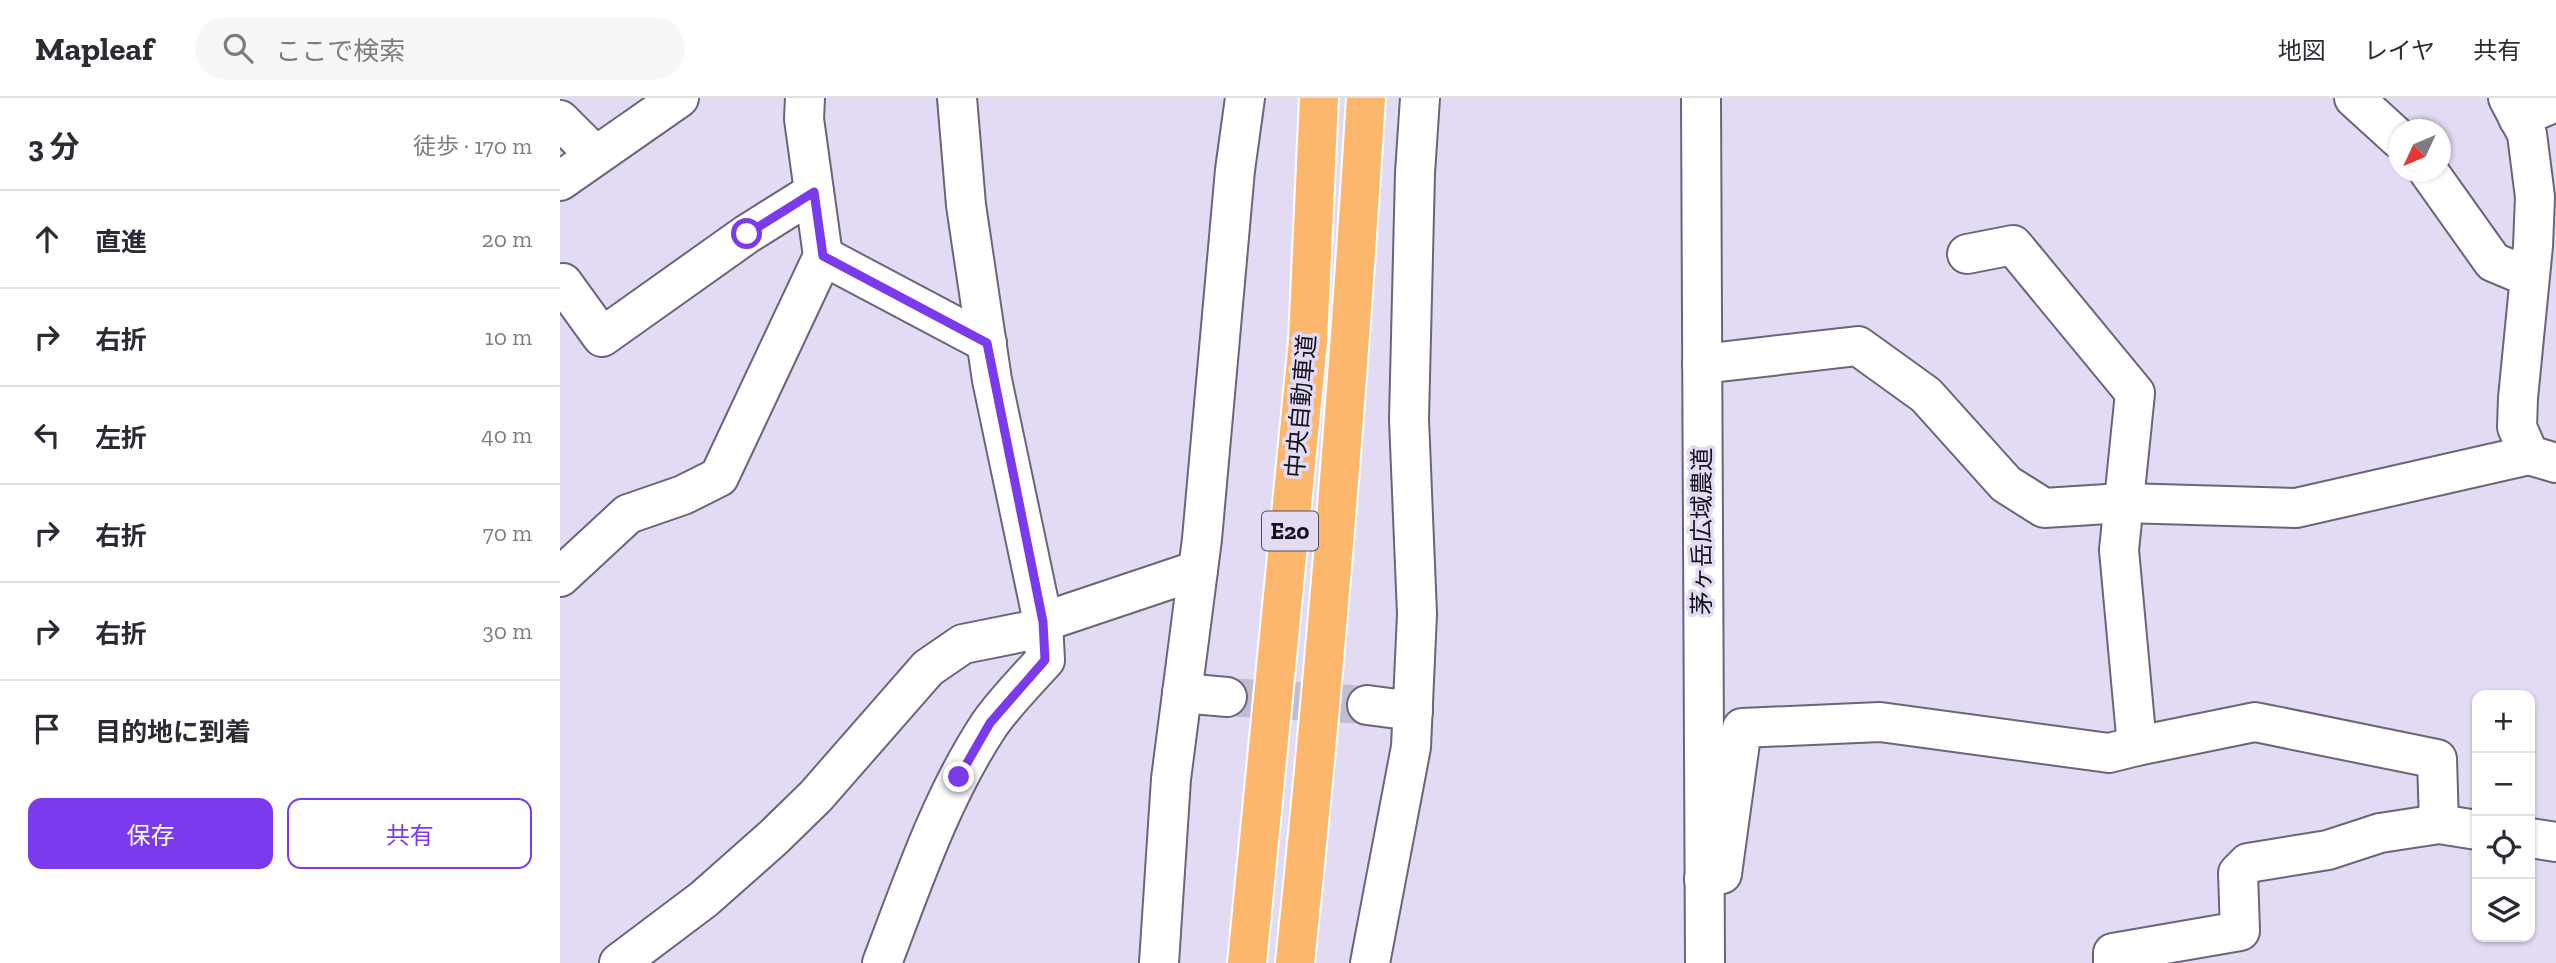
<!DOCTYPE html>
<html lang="ja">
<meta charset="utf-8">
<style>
body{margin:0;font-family:"Zilla Slab","Noto Sans JP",serif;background:#f7f7f7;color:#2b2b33}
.controls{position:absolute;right:21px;bottom:21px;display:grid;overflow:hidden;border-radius:14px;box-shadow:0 2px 5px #0004}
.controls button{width:63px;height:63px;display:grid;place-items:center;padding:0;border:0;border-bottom:2px solid #e1e1e2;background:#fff;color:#2b2b33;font:35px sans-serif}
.compass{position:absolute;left:1828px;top:21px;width:63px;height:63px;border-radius:50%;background:#fff;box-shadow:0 2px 5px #0004;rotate:226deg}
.stop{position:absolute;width:21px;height:21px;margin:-16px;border:5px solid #7c3aed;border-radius:50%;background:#fff}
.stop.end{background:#7c3aed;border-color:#fff;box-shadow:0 2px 7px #0008}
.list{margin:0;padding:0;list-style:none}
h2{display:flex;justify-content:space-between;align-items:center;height:91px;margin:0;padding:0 28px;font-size:30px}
h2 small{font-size:23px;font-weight:400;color:#7c7c81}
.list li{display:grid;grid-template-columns:46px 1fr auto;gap:21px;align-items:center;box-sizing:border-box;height:98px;padding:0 28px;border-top:2px solid #e1e1e2}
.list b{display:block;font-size:26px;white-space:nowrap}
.list em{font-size:23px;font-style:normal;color:#7c7c81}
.actions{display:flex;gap:14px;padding:21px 28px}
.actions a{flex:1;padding:16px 0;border:2px solid #7c3aed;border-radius:14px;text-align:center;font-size:24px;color:#7c3aed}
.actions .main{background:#7c3aed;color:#fff}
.icon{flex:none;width:38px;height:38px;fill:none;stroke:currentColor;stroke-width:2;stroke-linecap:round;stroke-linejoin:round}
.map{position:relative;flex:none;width:1996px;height:865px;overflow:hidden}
header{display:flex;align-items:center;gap:42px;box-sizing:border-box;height:98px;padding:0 35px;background:#fff;border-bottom:2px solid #e1e1e2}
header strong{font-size:33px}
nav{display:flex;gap:38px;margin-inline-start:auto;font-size:24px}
.search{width:490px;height:63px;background:#f7f7f7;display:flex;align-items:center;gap:18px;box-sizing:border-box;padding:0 24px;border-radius:38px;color:#7c7c81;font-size:26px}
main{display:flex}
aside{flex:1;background:#fff}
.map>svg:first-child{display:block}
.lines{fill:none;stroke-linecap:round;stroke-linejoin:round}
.minor-tunnel{stroke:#c3bdd2;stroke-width:38;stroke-dasharray:38 19;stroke-linecap:butt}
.minor-casing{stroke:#6a6579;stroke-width:42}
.highway-casing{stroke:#fff;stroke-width:42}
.minor{stroke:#fff;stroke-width:38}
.highway{stroke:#fcb76c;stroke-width:38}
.route{stroke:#7c3aed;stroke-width:9}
.labels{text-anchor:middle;stroke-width:7;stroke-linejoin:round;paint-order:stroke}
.shield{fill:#e2dbf3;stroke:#524e5b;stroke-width:2}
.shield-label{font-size:23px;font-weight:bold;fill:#14121a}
.street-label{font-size:24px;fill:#14121a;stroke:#e2dbf3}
</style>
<header>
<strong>Mapleaf</strong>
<div class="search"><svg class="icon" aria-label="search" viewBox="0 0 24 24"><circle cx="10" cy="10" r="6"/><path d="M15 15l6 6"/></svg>ここで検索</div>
<nav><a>地図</a><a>レイヤ</a><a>共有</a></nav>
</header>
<main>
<aside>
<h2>3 分<small>徒歩 · 170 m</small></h2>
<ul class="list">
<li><svg class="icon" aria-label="ahead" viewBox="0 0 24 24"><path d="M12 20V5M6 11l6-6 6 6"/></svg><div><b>直進</b></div><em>20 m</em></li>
<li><svg class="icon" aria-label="right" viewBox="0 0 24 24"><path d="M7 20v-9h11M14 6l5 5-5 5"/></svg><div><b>右折</b></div><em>10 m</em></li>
<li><svg class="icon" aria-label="left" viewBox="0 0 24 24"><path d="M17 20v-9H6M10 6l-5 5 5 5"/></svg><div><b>左折</b></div><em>40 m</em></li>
<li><svg class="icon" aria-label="right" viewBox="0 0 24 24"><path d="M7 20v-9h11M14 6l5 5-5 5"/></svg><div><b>右折</b></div><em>70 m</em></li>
<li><svg class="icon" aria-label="right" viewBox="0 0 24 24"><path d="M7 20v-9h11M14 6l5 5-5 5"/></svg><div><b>右折</b></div><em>30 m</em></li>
<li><svg class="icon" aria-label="arrive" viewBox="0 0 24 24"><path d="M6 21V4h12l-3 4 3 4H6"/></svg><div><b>目的地に到着</b></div></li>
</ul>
<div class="actions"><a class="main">保存</a><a>共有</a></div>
</aside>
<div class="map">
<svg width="1996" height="865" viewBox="0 0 1996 865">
<rect width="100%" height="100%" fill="#e2dbf3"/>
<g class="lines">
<!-- minor-tunnel -->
<path class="minor-tunnel" d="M 667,599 L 807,607"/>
<defs>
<g id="minor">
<path d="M 1141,0 L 1145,865"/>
<path d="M 1794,0 L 1839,41"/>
<path d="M 1948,0 L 1967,36 L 1975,99 L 1973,148 L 1958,300 L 1957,329 L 1969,357 L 1996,365"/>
<path d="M 1958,20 L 1996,4"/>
<path d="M 0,22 L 35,57"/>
<path d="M 1869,74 L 1933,164 L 1969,179"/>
<path d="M 0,83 L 119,0"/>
<path d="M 263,158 L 427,245"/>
<path d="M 0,187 L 3,185 L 42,239 L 187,136 L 254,94"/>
<path d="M 1142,266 L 1298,248 L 1366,297 L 1446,386 L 1484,410 L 1563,405 L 1736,410 L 1969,357"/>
<path d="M 0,479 L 68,416 L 123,397 L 159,379 L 263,158 L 244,21 L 245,0"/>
<path d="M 483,524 L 638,472"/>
<path d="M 622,595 L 667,599"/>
<path d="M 807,607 L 853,613"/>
<path d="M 1577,648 L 1695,624 L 1877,661 L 1879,726"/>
<path d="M 1970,740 L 1996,744"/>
<path d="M 1144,781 L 1162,776 L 1182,630 L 1320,624 L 1549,655 L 1577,648 L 1559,452 L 1575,295 L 1453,147 L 1407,156"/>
<path d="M 59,865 L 144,801 L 214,739 L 256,698 L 368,570 L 403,546 L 483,530"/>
<path d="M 322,865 C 353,784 381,700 429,627 C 445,604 466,583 485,562 L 483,524 L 432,282 L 406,107 L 397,0"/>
<path d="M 599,865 L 611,681 L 642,441 L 675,72 L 685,0"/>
<path d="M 810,865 L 851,649 L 857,516 L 849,321 L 855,75 L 860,0"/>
<path d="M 1553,865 L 1553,855 L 1680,833 L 1678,775 L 1688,765 L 1768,752 L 1820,735 L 1879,726 L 1917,732"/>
</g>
<g id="highway">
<path d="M 687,865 L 748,243 L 759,0"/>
<path d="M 735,865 C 765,577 788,289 806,0"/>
</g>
</defs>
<!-- minor casing -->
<use href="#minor" class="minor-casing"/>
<!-- highway casing -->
<use href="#highway" class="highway-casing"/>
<!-- minor -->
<use href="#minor" class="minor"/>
<!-- highway -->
<use href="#highway" class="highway"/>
</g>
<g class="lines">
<!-- route -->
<path class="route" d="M 187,136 L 254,94 L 263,158 L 427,245 L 483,524 L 485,562 L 430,625 L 399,679"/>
</g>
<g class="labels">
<!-- shield labels -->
<rect class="shield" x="702" y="413.5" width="56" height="39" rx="5"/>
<g class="shield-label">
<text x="730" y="441">E20</text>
</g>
<!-- street labels -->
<g class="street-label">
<text transform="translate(741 308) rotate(-85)" y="8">中央自動車道</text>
<text transform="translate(1142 433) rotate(-90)" y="8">茅ヶ岳広域農道</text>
</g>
</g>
</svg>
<div class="controls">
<button>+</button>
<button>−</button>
<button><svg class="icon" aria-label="locate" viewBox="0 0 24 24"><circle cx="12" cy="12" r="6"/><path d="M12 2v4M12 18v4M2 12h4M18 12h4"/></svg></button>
<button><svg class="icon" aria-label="layers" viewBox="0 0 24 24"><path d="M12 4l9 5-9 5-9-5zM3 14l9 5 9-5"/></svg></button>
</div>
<svg class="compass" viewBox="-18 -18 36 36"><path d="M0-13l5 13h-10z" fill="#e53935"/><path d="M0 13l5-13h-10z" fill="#7c7c81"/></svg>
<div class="stop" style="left:187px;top:136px"></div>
<div class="stop end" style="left:399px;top:679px"></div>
</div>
</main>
